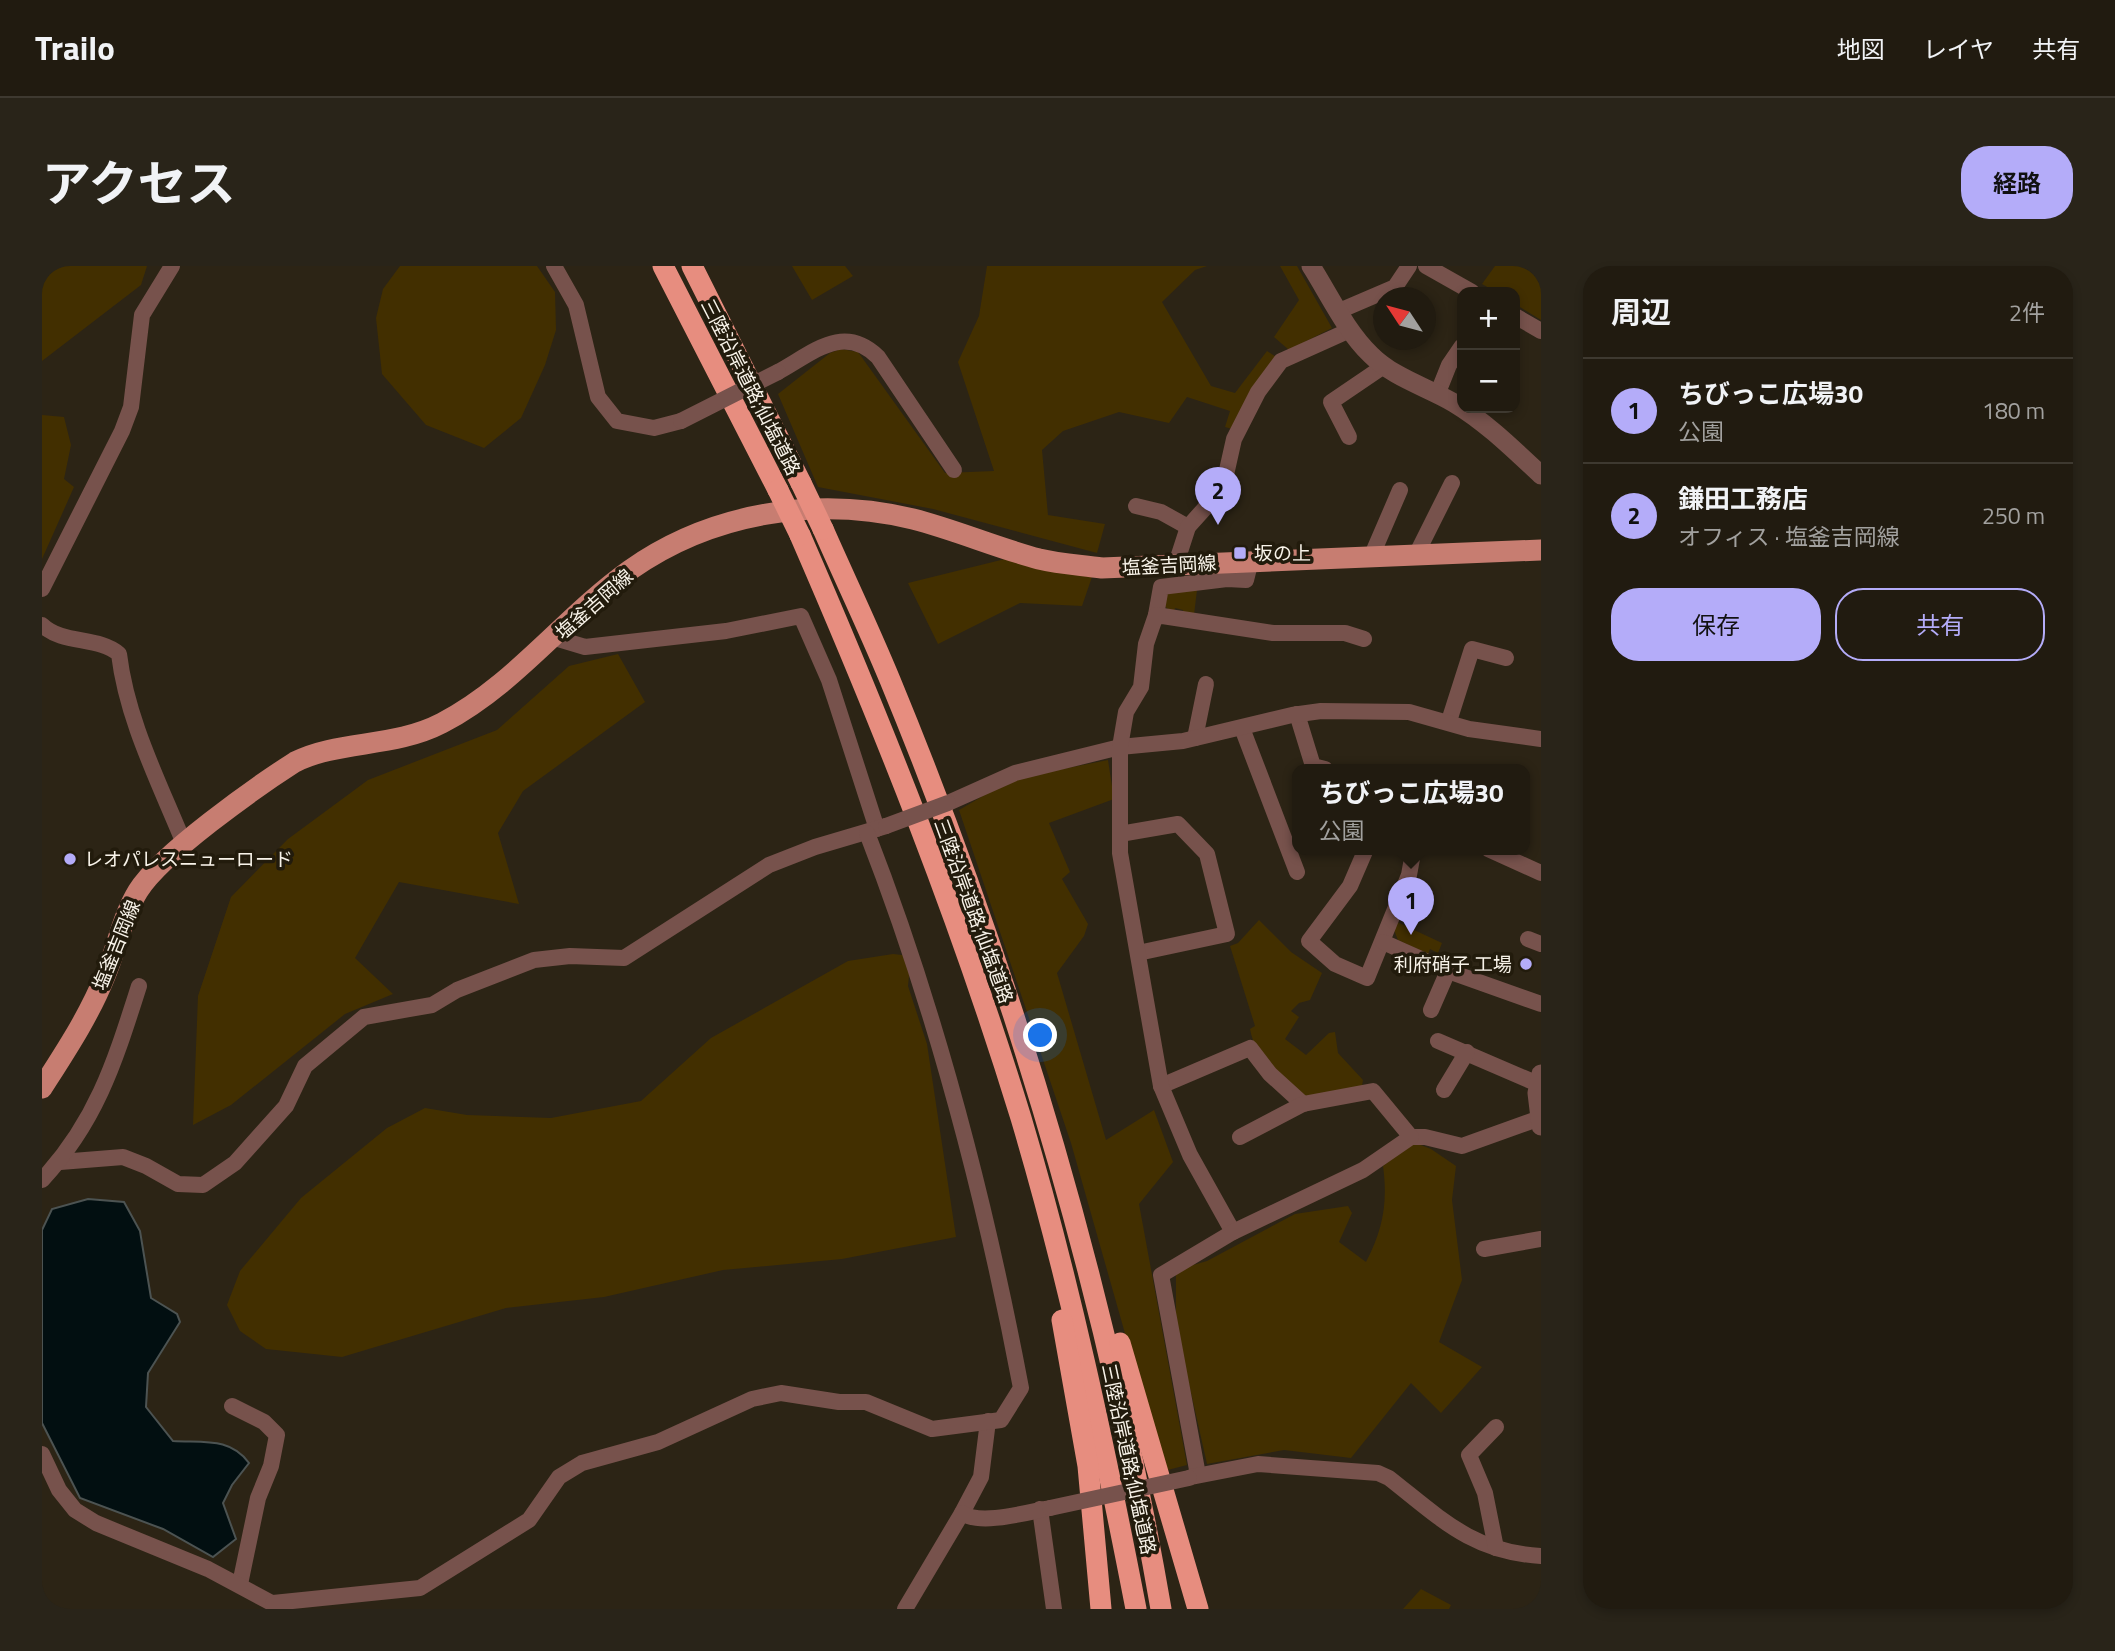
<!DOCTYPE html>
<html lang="ja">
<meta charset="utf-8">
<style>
body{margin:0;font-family:"Titillium Web","Noto Sans JP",sans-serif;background:#292419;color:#f1f3f6}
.controls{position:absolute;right:21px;top:21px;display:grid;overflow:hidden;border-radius:14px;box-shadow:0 4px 10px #0003}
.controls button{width:63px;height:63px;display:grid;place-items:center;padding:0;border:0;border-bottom:2px solid #3e3930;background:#211b10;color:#f1f3f6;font:35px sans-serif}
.compass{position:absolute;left:1331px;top:21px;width:63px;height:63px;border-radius:50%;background:#211b10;box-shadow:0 4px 10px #0003;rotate:306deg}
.you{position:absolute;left:999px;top:770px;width:24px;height:24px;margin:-18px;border:5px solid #fff;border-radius:50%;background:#1a73e8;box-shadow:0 0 0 10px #1a73e833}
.badge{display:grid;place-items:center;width:46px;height:46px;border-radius:50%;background:#b4acf9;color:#111;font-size:23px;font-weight:700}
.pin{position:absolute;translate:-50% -58px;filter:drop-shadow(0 2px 4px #0008)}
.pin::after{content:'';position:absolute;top:37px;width:24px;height:21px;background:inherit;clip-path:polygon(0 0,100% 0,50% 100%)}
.popup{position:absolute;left:1250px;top:498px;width:238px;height:91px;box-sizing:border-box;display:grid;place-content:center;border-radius:14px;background:#211b10;filter:drop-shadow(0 2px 5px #0005);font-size:23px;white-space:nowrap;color:#a2a19f}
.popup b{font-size:26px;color:#f1f3f6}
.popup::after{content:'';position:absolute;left:50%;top:100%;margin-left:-14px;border:14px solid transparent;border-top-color:#211b10}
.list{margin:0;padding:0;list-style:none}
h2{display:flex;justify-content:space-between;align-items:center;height:91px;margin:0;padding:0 28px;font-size:30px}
h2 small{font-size:23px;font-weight:400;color:#a2a19f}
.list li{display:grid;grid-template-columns:46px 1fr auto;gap:21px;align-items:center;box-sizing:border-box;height:105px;padding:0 28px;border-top:2px solid #3e3930}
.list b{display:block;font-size:26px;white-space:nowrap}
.list p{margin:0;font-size:23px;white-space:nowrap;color:#a2a19f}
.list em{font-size:23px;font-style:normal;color:#a2a19f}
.actions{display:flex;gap:14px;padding:21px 28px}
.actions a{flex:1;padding:16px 0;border:2px solid #b4acf9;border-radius:28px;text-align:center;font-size:24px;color:#b4acf9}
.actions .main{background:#b4acf9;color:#111}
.map{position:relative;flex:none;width:1499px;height:1343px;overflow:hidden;border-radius:28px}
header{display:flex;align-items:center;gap:42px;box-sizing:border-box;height:98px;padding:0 35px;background:#211b10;border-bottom:2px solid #3e3930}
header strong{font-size:33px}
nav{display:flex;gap:38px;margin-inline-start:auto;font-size:24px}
.intro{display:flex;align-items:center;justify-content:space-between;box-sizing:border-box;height:168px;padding:0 42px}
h1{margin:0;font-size:49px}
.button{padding:18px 32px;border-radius:28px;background:#b4acf9;color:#111;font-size:24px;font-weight:700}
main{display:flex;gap:42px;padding:0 42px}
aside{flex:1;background:#211b10;border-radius:28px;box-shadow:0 4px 10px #0003}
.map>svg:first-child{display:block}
.green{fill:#422f00}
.water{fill:#020f11;stroke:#4c5352;stroke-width:2}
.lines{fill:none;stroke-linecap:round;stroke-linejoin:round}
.minor{stroke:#77524c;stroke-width:16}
.tertiary{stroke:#77524c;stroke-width:19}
.primary{stroke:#c77d71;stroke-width:21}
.motorway{stroke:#e78d7f;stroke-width:21}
.minor-bridge{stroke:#77524c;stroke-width:16}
.motorway-bridge{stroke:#e78d7f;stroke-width:21}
.poi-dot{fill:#b4acf9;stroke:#221b0c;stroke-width:2.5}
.labels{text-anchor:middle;stroke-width:7;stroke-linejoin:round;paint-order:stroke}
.street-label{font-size:19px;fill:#f8f3e9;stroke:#221b0c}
.poi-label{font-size:19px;fill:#f8f3e9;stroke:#221b0c;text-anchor:start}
</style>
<header>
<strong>Trailo</strong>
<nav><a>地図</a><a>レイヤ</a><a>共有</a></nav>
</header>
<div class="intro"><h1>アクセス</h1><a class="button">経路</a></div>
<main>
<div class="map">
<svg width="1499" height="1343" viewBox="0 0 1499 1343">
<rect width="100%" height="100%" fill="#2c2415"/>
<!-- green -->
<g class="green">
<path d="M 0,0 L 105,0 L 99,19 L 0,95 Z"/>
<path d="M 358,0 L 495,0 L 513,26 L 514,64 L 503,99 L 479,152 L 442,182 L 384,159 L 340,108 L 334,52 L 341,23 Z"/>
<path d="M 750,0 L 803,0 L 811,10 L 770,34 Z"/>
<path d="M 945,0 L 1165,0 L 1153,4 L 1120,36 L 1169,120 L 1193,127 L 1225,85 L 1236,92 L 1190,163 L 1183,161 L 1188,145 L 1145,131 L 1127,157 L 1077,146 L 1021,165 L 1000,184 L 1006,249 L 1063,258 L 1055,287 L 891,243 L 776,221 L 736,128 L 788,87 L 799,83 L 816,86 L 903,207 L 952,205 L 916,96 L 937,50 Z"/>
<path d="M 1238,0 L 1255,0 L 1290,62 L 1247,84 L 1232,71 L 1257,34 Z"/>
<path d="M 1453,0 L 1499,0 L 1499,54 L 1473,38 L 1473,26 L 1454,26 L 1440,18 Z"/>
<path d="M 0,149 L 22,151 L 29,179 L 22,213 L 32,221 L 0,293 Z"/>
<path d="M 967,292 L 1051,308 L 1040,340 L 978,337 L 896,378 L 866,317 Z"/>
<path d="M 1155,324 L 1152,349 L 1141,348 L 1141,344 L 1133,342 L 1132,347 L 1122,340 L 1122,331 L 1128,325 Z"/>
<path d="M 576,388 L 603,436 L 481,525 L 456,567 L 477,638 L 357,616 L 313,692 L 351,728 L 303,748 L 189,839 L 151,859 L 156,730 L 189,631 L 246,573 L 326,514 L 455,464 L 527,400 Z"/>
<path d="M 1066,494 L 1072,533 L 1007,557 L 1028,606 L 1020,613 L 1046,658 L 1042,670 L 1015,707 L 1064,874 L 1112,844 L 1131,896 L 1097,938 L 1145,1199 L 1122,1205 L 1029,877 L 917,544 L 970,513 Z"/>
<path d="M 1217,654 L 1249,686 L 1280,707 L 1268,734 L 1257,737 L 1249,745 L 1257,751 L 1243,773 L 1264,789 L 1287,767 L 1293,766 L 1296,787 L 1321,814 L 1320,820 L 1263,833 C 1241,814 1213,793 1208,763 L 1213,760 L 1188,680 L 1196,677 Z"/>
<path d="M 1355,656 L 1400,677 L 1396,687 L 1388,683 L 1386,688 L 1356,674 L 1352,664 Z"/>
<path d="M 851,688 L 869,690 L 866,720 L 885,778 L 914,971 L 800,993 L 681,1004 L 562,1031 L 464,1042 L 300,1091 L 224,1083 L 198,1065 L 185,1039 L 198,1005 L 259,932 L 345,862 L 383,842 L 425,849 L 509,852 L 599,835 L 669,772 L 806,695 Z"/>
<path d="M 1371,876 L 1389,883 L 1414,900 L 1410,934 L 1420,1014 L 1397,1076 L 1440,1101 L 1399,1147 L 1369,1117 L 1309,1192 L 1242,1184 L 1165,1198 L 1134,1060 L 1134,1004 L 1165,995 L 1253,948 L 1306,940 L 1310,947 L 1297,976 L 1324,996 C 1341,964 1346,936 1341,900 Z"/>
<path d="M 1379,1323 L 1409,1339 L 1407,1343 L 1361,1343 Z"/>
</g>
<!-- water -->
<path class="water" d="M 46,933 L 82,936 L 98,965 L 109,1032 L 135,1048 L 138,1056 L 106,1107 L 104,1141 L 131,1175 C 161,1177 188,1171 207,1197 L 190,1219 L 181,1237 L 194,1273 L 171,1291 L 121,1263 L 38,1232 L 0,1157 L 0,964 L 10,943 Z"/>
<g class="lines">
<!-- minor -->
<g class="minor">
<path d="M 512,0 L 534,39 L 556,131 L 575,155 L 612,162 L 639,155"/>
<path d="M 1384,0 L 1430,26"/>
<path d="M 1297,45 L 1353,21 L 1367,0"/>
<path d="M 1473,50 L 1499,65"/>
<path d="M 736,106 C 771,87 801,57 836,91 L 912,204"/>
<path d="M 1395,129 L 1407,99 L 1420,80"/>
<path d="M 1307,171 L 1289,136 L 1342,100"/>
<path d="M 1094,240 L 1119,246 L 1146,261"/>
<path d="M 1330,289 L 1358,224"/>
<path d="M 1374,289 L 1410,217"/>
<path d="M 1133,301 L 1146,261 L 1181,222 L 1192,173 L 1216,126 L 1239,95 L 1308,64"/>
<path d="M 0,323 L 80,165 L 89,141 L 100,49 L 130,0"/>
<path d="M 1114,349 L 1119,321 L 1185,313 L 1204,314 L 1209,294"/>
<path d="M 0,359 C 21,379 56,370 77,388 C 85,455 118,518 143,580"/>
<path d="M 513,372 L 543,381 L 684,365 L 759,350 L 787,414 L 835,563"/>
<path d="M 1255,448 L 1271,500 L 1283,503"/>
<path d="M 1407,455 L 1430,383 L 1464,392"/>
<path d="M 1200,462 L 1255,606"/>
<path d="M 1153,472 L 1164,418"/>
<path d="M 906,537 L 973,507 L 1078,481 L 1141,475 L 1250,449 L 1279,445 L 1367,446 L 1427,463 L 1499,473"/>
<path d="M 1078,568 L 1136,558 L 1165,588 L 1185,668 L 1096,687"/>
<path d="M 1324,583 L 1308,620 L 1267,675 L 1293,698 L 1325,712 L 1367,609 L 1371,587 L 1362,583"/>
<path d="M 1446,583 L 1499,607"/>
<path d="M 1486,673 L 1499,678"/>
<path d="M 1341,676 L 1406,705 L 1499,738"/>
<path d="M 1389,744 L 1406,705"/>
<path d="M 1396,775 L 1496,818"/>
<path d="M 1119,820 L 1208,782 L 1228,808 L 1261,838"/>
<path d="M 1402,824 L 1425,786"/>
<path d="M 1369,871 L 1383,871 L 1420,880 L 1498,852"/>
<path d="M 18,896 L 81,891 L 104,900 L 136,918 L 161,919 L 193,897 L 244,840 L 263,800 L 322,751 L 390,739 L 415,724 L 492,694 L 528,690 L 582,692 L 727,599 L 773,581 L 844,560"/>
<path d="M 0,914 C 55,855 73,795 97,720"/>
<path d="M 1191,966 L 1148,889 L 1119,820 L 1078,587 L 1078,481 L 1084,446 L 1099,421 L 1104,378 L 1114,349 L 1231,367 L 1303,367 L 1322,373"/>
<path d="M 1442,983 L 1499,973"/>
<path d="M 190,1140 L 222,1156 L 235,1169 L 229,1200 L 216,1232 L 198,1318"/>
<path d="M 0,1188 L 17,1224 L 33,1244 L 54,1257 L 166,1303 L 239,1342"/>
<path d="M 1156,1209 L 1119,1009 L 1191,966 L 1321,904 L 1369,871 L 1331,825 L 1261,838 L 1198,871"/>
<path d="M 1149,1211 L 1216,1198 L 1336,1207 L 1347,1212 C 1398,1252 1430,1286 1499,1290"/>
<path d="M 998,1243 L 1012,1343"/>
<path d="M 920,1247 L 939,1211 L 946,1155"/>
<path d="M 1454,1282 L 1443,1227 L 1427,1189 L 1454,1161"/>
<path d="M 231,1337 L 378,1322 L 487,1254 L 517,1211 L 540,1197 L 616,1176 L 710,1133 L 739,1127 L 797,1136 L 824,1136 L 890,1163 L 959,1154 L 979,1122 C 943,932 895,747 825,567"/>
<path d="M 863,1343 L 920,1247 C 938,1260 986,1246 1008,1242"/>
</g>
<!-- tertiary -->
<g class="tertiary">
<path d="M 1269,0 C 1288,30 1304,65 1329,89 C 1352,112 1385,121 1412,137 C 1445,157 1471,183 1499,209"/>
<path d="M 1499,808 L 1495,827 L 1499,860"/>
</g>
<!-- primary -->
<path class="primary" d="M 0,822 C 23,786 47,750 63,710 C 75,682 80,651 96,625 C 119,588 214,521 253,496 C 297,474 352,482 400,457 C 473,419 522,351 588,304 C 670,246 775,230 871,253 C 914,264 955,282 997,293 C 1018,298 1039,299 1060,302 L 1499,284"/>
<!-- motorway -->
<g class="motorway">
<path d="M 621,0 L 736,224"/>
<path d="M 650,0 L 759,217"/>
<path d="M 781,263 C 803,313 827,363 848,414 C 971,712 1064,1025 1119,1343"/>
<path d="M 758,269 C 841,460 918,653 979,852 C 1027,1013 1062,1178 1094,1343"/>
<path d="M 1020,1054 L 1046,1200 L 1059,1343"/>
<path d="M 1078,1077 L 1156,1343"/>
</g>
<!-- minor-bridge -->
<g class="minor-bridge">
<path d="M 639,155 L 736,106"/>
<path d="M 844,560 L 906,537"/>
<path d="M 1008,1242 L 1147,1212"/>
</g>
<!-- motorway-bridge -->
<g class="motorway-bridge">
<path d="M 759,217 L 781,263"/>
<path d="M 736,224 L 758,269"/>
</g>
</g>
<!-- markers -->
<g class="poi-dot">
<rect x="1191" y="280" width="14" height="14" rx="3.5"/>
<circle cx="28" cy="593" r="7"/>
<circle cx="1484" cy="698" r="7"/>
</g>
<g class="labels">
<!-- street labels -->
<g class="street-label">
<text transform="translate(709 121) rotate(63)" y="7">三陸沿岸道路;仙塩道路</text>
<text transform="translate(1127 299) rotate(-3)" y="7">塩釜吉岡線</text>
<text transform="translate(552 338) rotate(-41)" y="7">塩釜吉岡線</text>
<text transform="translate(932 645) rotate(70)" y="7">三陸沿岸道路;仙塩道路</text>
<text transform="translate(74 679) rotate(-68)" y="7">塩釜吉岡線</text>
<text transform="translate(1087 1193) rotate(78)" y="7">三陸沿岸道路;仙塩道路</text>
</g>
<!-- poi labels -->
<g class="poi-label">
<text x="1212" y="294">坂の上</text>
<text x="42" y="600">レオパレスニューロード</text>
<text x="1470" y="705" text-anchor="end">利府硝子 工場</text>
</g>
</g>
</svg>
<div class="controls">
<button>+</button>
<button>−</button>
</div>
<svg class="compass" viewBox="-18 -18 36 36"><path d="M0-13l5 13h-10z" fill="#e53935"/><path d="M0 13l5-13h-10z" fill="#a2a19f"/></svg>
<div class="you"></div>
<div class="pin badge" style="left:1369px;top:669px">1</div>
<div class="popup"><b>ちびっこ広場30</b>公園</div>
<div class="pin badge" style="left:1176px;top:259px">2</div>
</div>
<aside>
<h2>周辺<small>2件</small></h2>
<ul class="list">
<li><span class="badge">1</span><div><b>ちびっこ広場30</b><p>公園</p></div><em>180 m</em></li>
<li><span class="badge">2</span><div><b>鎌田工務店</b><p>オフィス · 塩釜吉岡線</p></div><em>250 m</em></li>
</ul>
<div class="actions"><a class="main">保存</a><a>共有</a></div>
</aside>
</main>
